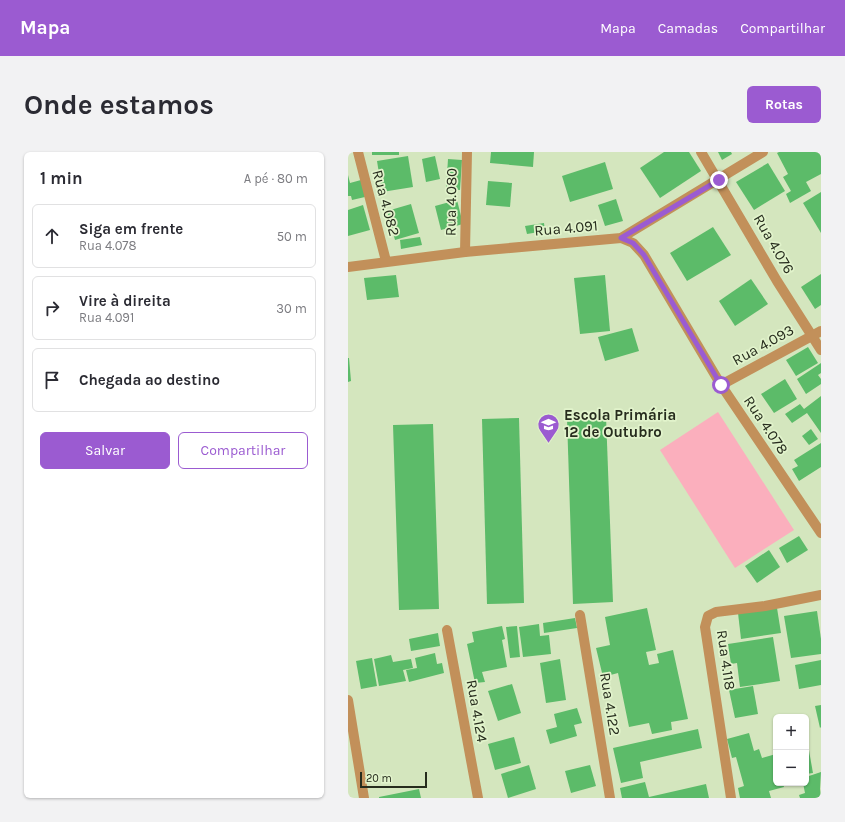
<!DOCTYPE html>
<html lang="pt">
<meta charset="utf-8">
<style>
body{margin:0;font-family:Karla,sans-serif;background:#f2f2f3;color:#2b2b33}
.controls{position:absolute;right:12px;bottom:12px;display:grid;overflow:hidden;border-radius:6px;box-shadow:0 1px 3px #0004}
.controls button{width:36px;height:36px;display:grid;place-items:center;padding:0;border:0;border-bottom:1px solid #e1e1e2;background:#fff;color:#2b2b33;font:20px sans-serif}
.scale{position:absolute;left:12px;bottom:10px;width:67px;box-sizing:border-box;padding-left:4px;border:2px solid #262c1d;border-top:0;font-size:11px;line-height:14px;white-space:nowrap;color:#262c1d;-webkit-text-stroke:3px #e1f3cb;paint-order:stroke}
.stop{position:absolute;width:12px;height:12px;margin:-9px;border:3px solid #9b5bd1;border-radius:50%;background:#fff}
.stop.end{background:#9b5bd1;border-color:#fff;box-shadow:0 1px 4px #0008}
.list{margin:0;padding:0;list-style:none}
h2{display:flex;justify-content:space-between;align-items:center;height:52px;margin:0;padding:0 16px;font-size:17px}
h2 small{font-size:13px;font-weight:400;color:#7c7c81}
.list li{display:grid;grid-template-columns:26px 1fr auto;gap:12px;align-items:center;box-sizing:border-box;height:64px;margin:0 8px 8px;padding:0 8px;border:1px solid #e1e1e2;border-radius:6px}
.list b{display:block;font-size:15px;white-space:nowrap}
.list p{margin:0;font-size:13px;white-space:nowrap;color:#7c7c81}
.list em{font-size:13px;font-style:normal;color:#7c7c81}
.actions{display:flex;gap:8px;padding:12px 16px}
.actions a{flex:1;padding:9px 0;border:1px solid #9b5bd1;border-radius:6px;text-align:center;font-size:14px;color:#9b5bd1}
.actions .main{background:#9b5bd1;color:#fff}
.icon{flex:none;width:22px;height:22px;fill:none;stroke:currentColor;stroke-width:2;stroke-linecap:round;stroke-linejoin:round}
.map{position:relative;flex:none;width:473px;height:646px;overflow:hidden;border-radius:6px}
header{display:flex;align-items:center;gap:24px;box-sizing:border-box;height:56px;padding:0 20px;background:#9b5bd1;color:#fff}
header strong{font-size:19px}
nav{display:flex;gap:22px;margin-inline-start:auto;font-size:14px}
.intro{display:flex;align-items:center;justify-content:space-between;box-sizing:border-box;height:96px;padding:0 24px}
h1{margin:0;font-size:28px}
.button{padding:10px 18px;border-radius:6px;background:#9b5bd1;color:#fff;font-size:14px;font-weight:700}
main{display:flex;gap:24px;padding:0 24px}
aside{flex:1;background:#fff;border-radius:6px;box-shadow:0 1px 3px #0004}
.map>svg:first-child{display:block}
.green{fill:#fbafbd}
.building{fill:#5cbb69}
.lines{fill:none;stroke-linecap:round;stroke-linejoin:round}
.minor{stroke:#c2905a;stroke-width:10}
.route{stroke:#9b5bd1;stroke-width:5}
.labels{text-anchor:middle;stroke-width:3.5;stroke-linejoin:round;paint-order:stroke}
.street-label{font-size:15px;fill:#262c1d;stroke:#e1f3cb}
.poi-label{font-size:15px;font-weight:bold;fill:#262c1d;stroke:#e1f3cb;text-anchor:start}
</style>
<header>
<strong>Mapa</strong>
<nav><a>Mapa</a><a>Camadas</a><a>Compartilhar</a></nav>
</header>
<div class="intro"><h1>Onde estamos</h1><a class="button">Rotas</a></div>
<main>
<aside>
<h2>1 min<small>A pé · 80 m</small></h2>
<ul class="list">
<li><svg class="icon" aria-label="ahead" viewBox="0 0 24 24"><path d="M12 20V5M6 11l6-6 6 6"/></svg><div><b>Siga em frente</b><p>Rua 4.078</p></div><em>50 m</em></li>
<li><svg class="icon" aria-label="right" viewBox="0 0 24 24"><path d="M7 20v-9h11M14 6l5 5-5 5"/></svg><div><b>Vire à direita</b><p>Rua 4.091</p></div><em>30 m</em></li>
<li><svg class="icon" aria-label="arrive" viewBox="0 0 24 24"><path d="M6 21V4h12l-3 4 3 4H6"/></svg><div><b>Chegada ao destino</b></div></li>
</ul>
<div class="actions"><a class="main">Salvar</a><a>Compartilhar</a></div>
</aside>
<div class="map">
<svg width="473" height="646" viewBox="0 0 473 646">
<rect width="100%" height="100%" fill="#d4e6be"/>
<!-- green -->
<path class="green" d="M 370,260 L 446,378 L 387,416 L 312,298 Z"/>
<!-- building -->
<g class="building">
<rect x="24" y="0" width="27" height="3"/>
<path d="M 143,0 L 186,0 L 185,15 L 142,11 Z"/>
<path d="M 316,0 L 341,0 L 353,19 L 312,46 L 292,16 Z"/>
<path d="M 370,0 L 383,0 L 384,2 L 374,8 Z"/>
<path d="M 431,0 L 473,0 L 473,22 L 458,30 L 463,39 L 442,51 L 438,42 L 443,39 L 435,25 L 440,22 L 429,1 Z"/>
<path d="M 60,4 L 65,35 L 34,40 L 29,9 Z"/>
<path d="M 87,4 L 92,27 L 78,30 L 74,7 Z"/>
<path d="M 100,7 L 114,8 L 112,38 L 98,37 Z"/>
<path d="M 257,10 L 265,37 L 222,50 L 214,24 Z"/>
<path d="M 420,11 L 437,39 L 406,58 L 388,30 Z"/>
<path d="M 0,23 L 2,31 L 13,28 L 17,45 L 4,48 L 3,44 L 0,44 Z"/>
<path d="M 140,29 L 164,31 L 162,55 L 138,53 Z"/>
<path d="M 473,40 L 473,81 L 455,51 Z"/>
<path d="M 268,47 L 275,69 L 257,74 L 250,53 Z"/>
<path d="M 109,48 L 115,72 L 93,78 L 87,54 Z"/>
<path d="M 63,52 L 71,81 L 47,88 L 39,59 Z"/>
<path d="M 15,53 L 22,78 L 0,84 L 0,58 Z"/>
<path d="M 196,71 L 197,79 L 179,82 L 177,74 Z"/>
<path d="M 365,75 L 383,103 L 339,129 L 322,101 Z"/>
<path d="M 72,85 L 74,93 L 53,97 L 52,88 Z"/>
<path d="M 473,122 L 473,153 L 467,157 L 453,135 Z"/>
<path d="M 48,123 L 51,145 L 19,148 L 16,126 Z"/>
<path d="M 257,123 L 262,179 L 232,182 L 226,126 Z"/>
<path d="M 403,127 L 420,152 L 387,174 L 371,149 Z"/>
<path d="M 284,176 L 291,199 L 257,209 L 250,185 Z"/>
<path d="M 460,195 L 470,211 L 448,224 L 438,208 Z"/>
<path d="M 0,206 L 1,206 L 3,229 L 0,230 Z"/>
<path d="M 473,211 L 473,221 L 470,223 L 473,227 L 473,232 L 458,242 L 449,227 Z"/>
<path d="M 437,227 L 449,247 L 426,261 L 413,242 Z"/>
<path d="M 473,244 L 473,281 L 459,261 L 444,271 L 437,262 L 452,252 L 456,257 Z"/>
<path d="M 258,264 L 265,450 L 225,452 L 219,266 Z"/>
<path d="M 171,266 L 176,451 L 139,452 L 134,267 Z"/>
<path d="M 85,272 L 91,457 L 51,458 L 45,273 Z"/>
<path d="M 463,277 L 470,287 L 461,293 L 454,284 Z"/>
<path d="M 473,291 L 473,315 L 451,329 L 444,317 L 450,314 L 446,308 Z"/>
<path d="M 451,384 L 460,398 L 439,411 L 431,396 Z"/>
<path d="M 421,398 L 432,415 L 409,431 L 397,414 Z"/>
<path d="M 299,456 L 308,498 L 298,500 L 301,513 L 311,511 L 309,502 L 325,498 L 340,567 L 323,570 L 324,578 L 304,582 L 301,571 L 281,575 L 270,521 L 255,525 L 248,496 L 262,493 L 257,465 Z"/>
<path d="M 429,456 L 433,481 L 393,487 L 390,461 Z"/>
<path d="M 469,459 L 473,487 L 473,502 L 443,506 L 436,464 Z"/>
<path d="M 227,466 L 229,476 L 196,481 L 195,471 Z"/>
<path d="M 191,472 L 192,484 L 201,483 L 203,502 L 175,505 L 171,475 Z"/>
<path d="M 154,474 L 157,487 L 154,488 L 159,515 L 134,520 L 137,530 L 127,531 L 119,492 L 126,490 L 124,480 Z"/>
<path d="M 169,474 L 172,505 L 162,506 L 158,475 Z"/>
<path d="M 90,481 L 92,494 L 63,499 L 61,487 Z"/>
<path d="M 425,485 L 432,529 L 392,535 L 389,511 L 383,512 L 380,492 Z"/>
<path d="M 87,501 L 89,512 L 94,511 L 96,521 L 61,530 L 58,518 L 69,516 L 67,506 Z"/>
<path d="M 43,503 L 45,510 L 63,507 L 65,516 L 55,518 L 58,529 L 31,534 L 26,507 Z"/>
<path d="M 24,506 L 29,534 L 13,537 L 8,509 Z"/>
<path d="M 212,507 L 218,548 L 198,551 L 192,511 Z"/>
<path d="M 473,508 L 473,533 L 451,537 L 447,513 Z"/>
<path d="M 164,532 L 173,561 L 150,569 L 140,539 Z"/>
<path d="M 405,534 L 410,562 L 387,566 L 381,538 Z"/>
<path d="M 473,553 L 473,575 L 472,576 L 467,554 Z"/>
<path d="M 229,556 L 234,571 L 226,573 L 229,584 L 202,592 L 198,578 L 209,575 L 206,562 Z"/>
<path d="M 350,577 L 354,596 L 292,610 L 295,626 L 273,631 L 265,596 Z"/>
<path d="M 401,581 L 406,599 L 411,597 L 414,606 L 428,602 L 428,631 L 435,631 L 436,635 L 421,639 L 423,646 L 392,646 L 390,636 L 396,634 L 388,605 L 384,606 L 379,587 Z"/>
<path d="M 458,582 L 465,621 L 458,622 Z"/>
<path d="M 166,585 L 173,611 L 147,618 L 140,592 Z"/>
<path d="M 181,613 L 188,637 L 160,646 L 153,622 Z"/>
<path d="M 242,613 L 248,634 L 223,641 L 217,619 Z"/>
<path d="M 473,620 L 472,637 L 473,646 L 452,646 L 451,643 L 457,641 L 455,631 L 458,631 L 458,625 Z"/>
<path d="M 297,630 L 301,645 L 358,632 L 361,646 L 274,646 L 272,636 Z"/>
<path d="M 71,637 L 73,646 L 31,646 L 31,645 Z"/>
</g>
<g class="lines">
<!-- minor -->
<g class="minor">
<path d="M 10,0 L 38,109"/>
<path d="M 353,0 L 429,129 L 473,198"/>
<path d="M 273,86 L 285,91 L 296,103 L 373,233 L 473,381"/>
<path d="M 117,100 L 119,0"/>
<path d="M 0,115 L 117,100 L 273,86 L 415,0"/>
<path d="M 373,233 L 473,179"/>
<path d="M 232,463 L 262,646"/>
<path d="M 99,478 L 130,646"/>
<path d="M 0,548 L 16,646"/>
<path d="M 383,646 L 357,475 L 360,464 L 368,460 L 417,454 L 473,443"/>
</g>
</g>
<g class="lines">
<!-- route -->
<path class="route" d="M 371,28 L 273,86 L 285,91 L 296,103 L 373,233"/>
</g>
<!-- icons -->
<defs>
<symbol id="school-pin" viewBox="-11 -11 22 30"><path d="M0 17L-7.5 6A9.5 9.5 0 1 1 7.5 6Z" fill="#9b5bd1" stroke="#e1f3cb"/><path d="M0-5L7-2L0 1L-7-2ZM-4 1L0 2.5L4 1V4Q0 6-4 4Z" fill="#fff"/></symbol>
</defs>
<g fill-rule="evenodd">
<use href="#school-pin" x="188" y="260" width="25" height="34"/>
</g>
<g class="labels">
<!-- street labels -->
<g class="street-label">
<text transform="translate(103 50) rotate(-89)" y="5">Rua 4.080</text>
<text transform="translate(38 51) rotate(75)" y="5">Rua 4.082</text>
<text transform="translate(218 76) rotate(-5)" y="5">Rua 4.091</text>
<text transform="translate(426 92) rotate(60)" y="5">Rua 4.076</text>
<text transform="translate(415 193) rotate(-29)" y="5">Rua 4.093</text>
<text transform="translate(418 273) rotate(56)" y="5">Rua 4.078</text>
<text transform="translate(378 508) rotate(82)" y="5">Rua 4.118</text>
<text transform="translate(262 552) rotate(81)" y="5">Rua 4.122</text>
<text transform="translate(129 559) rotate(80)" y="5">Rua 4.124</text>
</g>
<!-- poi labels -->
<g class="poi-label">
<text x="216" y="268">Escola Primária<tspan x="216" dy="17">12 de Outubro</tspan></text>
</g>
</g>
</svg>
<div class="controls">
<button>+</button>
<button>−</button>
</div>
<div class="scale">20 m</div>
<div class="stop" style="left:373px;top:233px"></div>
<div class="stop end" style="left:371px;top:28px"></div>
</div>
</main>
